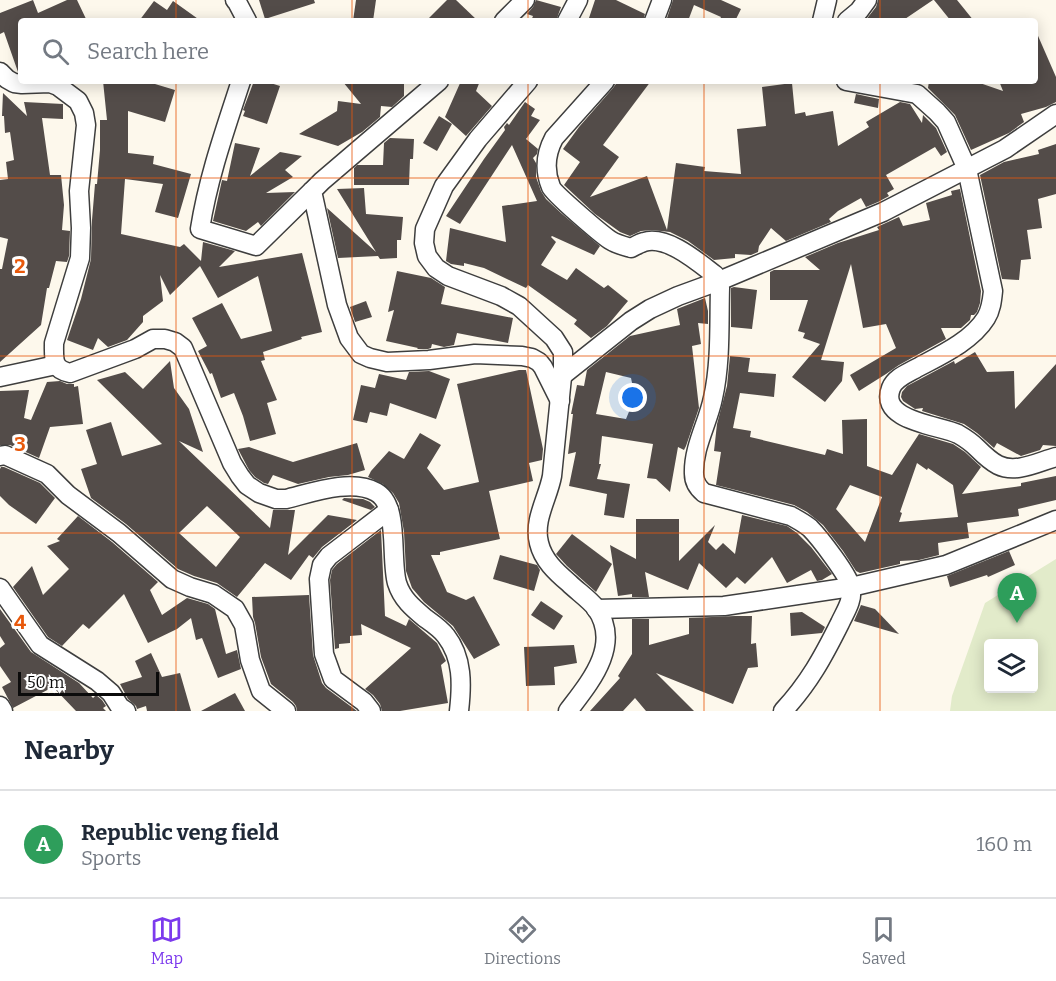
<!DOCTYPE html>
<style>
body{margin:0;font-family:Bitter,serif;background:#f6f6f7;color:#1f2937}
.controls{position:absolute;right:18px;bottom:18px;display:grid;overflow:hidden;border-radius:6px;box-shadow:0 3px 15px #0003}
.controls button{width:54px;height:54px;display:grid;place-items:center;padding:0;border:0;border-bottom:2px solid #e0e1e3;background:#fff;color:#1f2937;font:30px sans-serif}
.scale{position:absolute;left:18px;bottom:15px;width:141px;box-sizing:border-box;padding-left:6px;border:3px solid #0b0b0b;border-top:0;font-size:16px;line-height:21px;white-space:nowrap;color:#0b0b0b;-webkit-text-stroke:4px #fff;paint-order:stroke}
.you{position:absolute;left:633px;top:398px;width:21px;height:21px;margin:-15px;border:4px solid #fff;border-radius:50%;background:#1a73e8;box-shadow:0 0 0 9px #1a73e833}
.badge{display:grid;place-items:center;width:39px;height:39px;border-radius:50%;background:#7c3aed;color:#fff;font-size:20px;font-weight:700}
.pin{position:absolute;translate:-50% -50px;filter:drop-shadow(0 2px 3px #0008)}
.pin::after{content:'';position:absolute;top:32px;width:21px;height:18px;background:inherit;clip-path:polygon(0 0,100% 0,50% 100%)}
.list{margin:0;padding:0;list-style:none}
h2{display:flex;justify-content:space-between;align-items:center;height:78px;margin:0;padding:0 24px;font-size:26px}
h2 small{font-size:20px;font-weight:400;color:#747a83}
.list li{display:grid;grid-template-columns:39px 1fr auto;gap:18px;align-items:center;box-sizing:border-box;height:108px;padding:0 24px;border-top:2px solid #e0e1e3}
.list b{display:block;font-size:22px;white-space:nowrap}
.list p{margin:0;font-size:20px;white-space:nowrap;color:#747a83}
.list em{font-size:20px;font-style:normal;color:#747a83}
.icon{flex:none;width:33px;height:33px;fill:none;stroke:currentColor;stroke-width:2;stroke-linecap:round;stroke-linejoin:round}
.map{position:relative;flex:none;width:1056px;height:711px;overflow:hidden}
.search{position:absolute;background:#fff;box-shadow:0 3px 15px #0003;left:18px;right:18px;top:18px;height:66px;display:flex;align-items:center;gap:15px;box-sizing:border-box;padding:0 21px;border-radius:6px;color:#747a83;font-size:22px}
.sheet{height:186px;background:#fff}
nav{display:flex;justify-content:space-around;align-items:center;box-sizing:border-box;height:84px;border-top:2px solid #e0e1e3;background:#fff;font-size:16px;color:#747a83}
nav a{display:grid;justify-items:center;gap:3px}
nav .on{color:#7c3aed}
.map>svg:first-child{display:block}
.pitch{fill:#e2ebca;fill-rule:evenodd}
.building{fill:#534c49;fill-rule:evenodd}
.lines{fill:none;stroke-linecap:round;stroke-linejoin:round}
.minor-casing{stroke:#3e3e3e;stroke-width:21}
.minor{stroke:#fff;stroke-width:18}
.grid{fill:none;stroke:#e8590c;stroke-width:1.5;stroke-opacity:0.55}
.grid-label{font-size:20px;text-anchor:middle;font-weight:bold;fill:#e8590c;stroke:#fff;stroke-width:6;stroke-linejoin:round;paint-order:stroke}
</style>
<div class="map">
<svg width="1056" height="711" viewBox="0 0 1056 711">
<rect width="100%" height="100%" fill="#fdf8ec"/>
<!-- pitch -->
<path class="pitch" d="M 1056,559 L 1056,711 L 950,711 L 952,696 L 985,603 ZM 988,644 L 1034,644 L 1034,688 L 988,688 Z"/>
<!-- building -->
<g class="building">
<path d="M 33,0 L 38,13 L 67,0 L 77,0 L 87,21 L 21,21 L 21,73 L 18,72 L 4,32 L 0,34 L 0,13 Z"/>
<path d="M 259,0 L 314,0 L 315,3 L 265,19 Z"/>
<path d="M 356,0 L 376,0 L 373,21 L 353,21 Z"/>
<path d="M 447,0 L 456,0 L 478,21 L 426,21 Z"/>
<path d="M 536,0 L 561,7 L 556,21 L 531,21 L 533,16 L 527,14 L 533,7 Z"/>
<path d="M 595,0 L 616,0 L 645,14 L 643,21 L 588,21 Z"/>
<path d="M 673,0 L 721,0 L 741,9 L 735,21 L 719,21 L 721,17 L 694,5 L 688,21 L 666,21 Z"/>
<path d="M 878,0 L 933,0 L 902,21 L 865,21 L 876,7 Z"/>
<path d="M 934,0 L 957,0 L 974,21 L 951,21 Z"/>
<path d="M 154,1 L 167,10 L 173,1 L 201,21 L 139,21 Z"/>
<path d="M 1035,29 L 1056,77 L 1056,102 L 1046,107 L 1021,114 L 1024,122 L 1009,133 L 971,150 L 955,115 L 928,88 L 929,81 L 974,81 L 1003,91 L 999,81 L 1035,81 Z"/>
<path d="M 103,81 L 145,81 L 175,90 L 165,122 L 128,111 L 128,153 L 154,156 L 153,164 L 191,174 L 178,218 L 155,212 L 163,184 L 125,179 L 121,234 L 180,247 L 184,244 L 201,261 L 203,242 L 235,251 L 219,267 L 302,253 L 322,332 L 301,337 L 302,339 L 263,352 L 265,360 L 261,361 L 277,400 L 267,403 L 276,434 L 250,441 L 243,416 L 234,393 L 221,398 L 212,373 L 210,374 L 198,351 L 207,346 L 192,318 L 222,303 L 241,339 L 272,331 L 258,276 L 218,298 L 200,266 L 170,295 L 160,275 L 163,301 L 143,316 L 143,322 L 127,340 L 108,347 L 98,338 L 93,350 L 67,340 L 81,299 L 91,259 L 92,220 L 95,184 L 97,184 L 100,150 L 100,120 L 107,120 Z"/>
<path d="M 254,81 L 264,81 L 280,86 L 267,124 L 243,116 L 245,111 L 243,110 Z"/>
<path d="M 461,81 L 480,81 L 476,91 L 492,106 L 466,136 L 445,117 Z"/>
<path d="M 618,81 L 651,81 L 603,145 L 619,157 L 590,197 L 647,176 L 667,230 L 676,163 L 705,167 L 704,171 L 741,174 L 737,129 L 766,126 L 762,87 L 792,83 L 795,114 L 805,112 L 806,116 L 833,111 L 838,146 L 869,127 L 866,122 L 900,102 L 910,104 L 922,123 L 923,115 L 936,128 L 947,152 L 941,156 L 935,147 L 886,175 L 894,189 L 887,193 L 889,196 L 878,202 L 866,207 L 861,198 L 838,211 L 829,219 L 831,222 L 786,241 L 771,228 L 759,246 L 758,252 L 751,255 L 735,254 L 735,258 L 714,260 L 688,241 L 670,232 L 652,230 L 641,231 L 630,236 L 620,232 L 595,214 L 564,185 L 580,162 L 563,149 L 579,127 L 613,88 Z"/>
<path d="M 343,82 L 404,84 L 404,96 L 392,107 L 381,106 L 380,117 L 362,132 L 338,146 L 299,134 L 337,111 L 338,101 L 361,104 Z"/>
<path d="M 3,93 L 27,116 L 24,102 L 63,104 L 63,119 L 42,118 L 50,175 L 61,175 L 64,205 L 62,230 L 70,231 L 69,256 L 67,262 L 56,261 L 49,288 L 47,288 L 41,325 L 0,362 L 0,269 L 2,269 L 8,239 L 0,237 L 0,180 L 8,179 L 6,162 L 14,160 L 10,132 L 5,133 L 4,116 L 2,116 Z"/>
<path d="M 856,94 L 879,99 L 878,108 L 854,103 Z"/>
<path d="M 525,102 L 535,109 L 531,116 L 540,120 L 526,139 L 538,149 L 537,154 L 533,158 L 536,163 L 536,177 L 541,191 L 546,199 L 561,213 L 600,246 L 594,255 L 552,236 L 551,237 L 556,242 L 541,265 L 567,280 L 576,268 L 604,288 L 608,285 L 628,301 L 607,326 L 591,338 L 574,324 L 577,320 L 528,285 L 526,288 L 484,268 L 464,263 L 464,266 L 451,264 L 446,261 L 450,228 L 506,242 L 502,206 L 537,201 L 512,145 L 460,224 L 446,216 L 484,159 L 505,130 L 504,127 L 507,123 L 509,125 Z"/>
<path d="M 439,116 L 452,124 L 437,151 L 423,143 Z"/>
<path d="M 390,138 L 414,139 L 413,159 L 410,159 L 409,185 L 354,185 L 354,168 L 357,165 L 383,165 L 384,143 Z"/>
<path d="M 235,143 L 260,148 L 250,176 L 280,152 L 302,156 L 285,170 L 293,177 L 266,193 L 295,192 L 261,226 L 258,222 L 246,231 L 213,221 L 222,180 L 227,181 Z"/>
<path d="M 1056,144 L 1056,194 L 1038,199 L 1042,228 L 1027,230 L 1031,259 L 1021,260 L 1019,280 L 1002,279 L 980,175 L 1004,162 L 1039,154 L 1038,150 Z"/>
<path d="M 364,188 L 366,214 L 403,217 L 401,240 L 397,240 L 397,258 L 380,259 L 378,256 L 338,258 L 327,208 L 376,252 L 337,189 Z"/>
<path d="M 960,189 L 981,291 L 980,303 L 977,312 L 974,315 L 971,315 L 970,320 L 961,328 L 941,328 L 946,339 L 899,365 L 886,374 L 859,391 L 850,375 L 896,348 L 886,324 L 863,328 L 851,264 L 821,360 L 844,362 L 842,381 L 825,402 L 792,377 L 820,344 L 803,338 L 805,333 L 798,331 L 808,300 L 770,300 L 770,272 L 774,270 L 820,270 L 805,257 L 838,243 L 879,230 L 877,227 L 899,217 L 903,226 L 930,220 L 926,203 L 952,195 L 951,191 Z"/>
<path d="M 397,271 L 431,278 L 445,287 L 441,304 L 513,318 L 508,343 L 457,333 L 454,345 L 444,347 L 432,344 L 431,348 L 428,349 L 417,349 L 418,348 L 386,341 L 394,310 L 388,312 Z"/>
<path d="M 734,287 L 757,290 L 752,329 L 731,327 L 731,288 Z"/>
<path d="M 705,298 L 708,311 L 708,324 L 698,323 L 701,344 L 692,346 L 699,408 L 686,446 L 684,450 L 678,447 L 670,492 L 656,479 L 647,478 L 653,444 L 602,436 L 599,464 L 601,464 L 597,479 L 630,484 L 624,518 L 604,515 L 607,494 L 569,486 L 576,452 L 568,454 L 573,414 L 571,414 L 577,385 L 584,386 L 587,370 L 630,336 L 680,325 L 677,309 ZM 606,372 L 631,378 L 635,397 L 626,419 L 596,414 Z"/>
<path d="M 366,301 L 372,317 L 355,322 L 350,307 Z"/>
<path d="M 975,352 L 987,372 L 1014,371 L 1015,409 L 1056,364 L 1056,446 L 1043,445 L 1040,450 L 1021,456 L 997,443 L 994,448 L 977,433 L 964,424 L 922,411 L 923,408 L 915,409 L 903,401 L 901,397 L 902,392 L 907,386 L 954,361 L 955,364 Z"/>
<path d="M 730,356 L 750,358 L 748,372 L 776,374 L 774,397 L 740,393 L 733,428 L 751,431 L 750,437 L 825,455 L 827,449 L 843,454 L 842,420 L 867,419 L 867,466 L 892,475 L 919,434 L 953,444 L 965,452 L 981,467 L 962,494 L 1021,486 L 1021,483 L 1056,476 L 1056,500 L 1018,509 L 1019,516 L 967,523 L 969,538 L 938,543 L 939,555 L 919,560 L 900,561 L 900,564 L 860,573 L 856,571 L 843,551 L 823,525 L 807,512 L 794,505 L 716,485 L 721,452 L 714,451 L 717,424 L 727,386 ZM 917,463 L 927,470 L 928,468 L 953,485 L 958,517 L 899,522 L 902,513 L 900,512 ZM 850,485 L 882,497 L 865,542 L 836,509 Z"/>
<path d="M 170,361 L 174,388 L 189,409 L 203,452 L 179,441 L 270,528 L 273,510 L 295,510 L 288,555 L 328,515 L 357,520 L 322,547 L 313,558 L 309,555 L 291,580 L 265,563 L 237,597 L 217,583 L 194,576 L 178,569 L 126,524 L 91,498 L 81,469 L 97,464 L 86,430 L 111,422 L 122,456 L 162,444 L 97,380 L 125,372 L 143,389 ZM 207,506 L 240,537 L 216,567 L 179,533 Z"/>
<path d="M 519,370 L 526,370 L 543,449 L 542,460 L 529,463 L 533,481 L 489,491 L 500,539 L 440,552 L 440,555 L 431,555 L 447,592 L 466,600 L 474,596 L 500,645 L 474,659 L 453,626 L 424,602 L 412,588 L 406,571 L 404,532 L 399,503 L 393,493 L 383,484 L 368,477 L 371,471 L 389,451 L 404,459 L 420,433 L 441,445 L 427,468 L 444,490 L 479,482 L 457,384 Z"/>
<path d="M 429,371 L 450,379 L 436,419 L 390,403 L 387,416 L 370,412 L 367,423 L 353,420 L 361,385 L 375,388 L 379,374 L 406,380 L 409,372 Z"/>
<path d="M 60,381 L 67,384 L 74,384 L 74,387 L 78,386 L 83,424 L 50,427 L 39,458 L 10,445 L 0,445 L 0,391 L 29,390 L 24,418 L 31,420 L 47,382 Z"/>
<path d="M 357,443 L 365,470 L 348,475 L 329,477 L 298,484 L 273,475 L 268,484 L 264,483 L 255,477 L 249,470 L 238,449 L 249,447 L 293,462 Z"/>
<path d="M 1,467 L 4,467 L 40,483 L 55,498 L 36,524 L 9,505 L 0,496 L 0,469 Z"/>
<path d="M 344,498 L 363,499 L 370,502 L 375,507 L 371,510 L 342,500 Z"/>
<path d="M 742,515 L 787,526 L 797,533 L 811,547 L 832,574 L 822,580 L 817,581 L 811,570 L 787,583 L 772,557 L 745,584 L 737,577 L 726,588 L 699,563 L 688,590 L 645,572 L 649,597 L 632,597 L 632,594 L 618,596 L 610,545 L 636,559 L 636,519 L 679,519 L 679,561 L 715,525 L 708,542 L 716,550 L 723,543 L 735,554 Z"/>
<path d="M 78,516 L 112,542 L 158,582 L 150,590 L 162,615 L 187,598 L 208,604 L 215,609 L 226,654 L 237,650 L 241,669 L 218,678 L 202,638 L 196,640 L 191,618 L 177,629 L 148,643 L 124,594 L 89,629 L 83,624 L 62,646 L 48,637 L 13,587 L 32,566 L 43,595 L 69,569 L 47,546 L 60,541 L 57,539 Z"/>
<path d="M 381,530 L 385,616 L 406,626 L 409,619 L 437,643 L 446,661 L 441,665 L 448,703 L 400,711 L 382,711 L 380,704 L 373,695 L 365,689 L 411,648 L 361,624 L 362,635 L 350,636 L 350,643 L 339,644 L 339,648 L 335,649 L 330,580 L 332,570 L 337,564 Z"/>
<path d="M 572,534 L 612,564 L 596,592 L 567,566 L 556,554 Z"/>
<path d="M 1009,551 L 1015,565 L 988,577 L 987,575 L 950,587 L 947,576 Z"/>
<path d="M 500,555 L 537,565 L 540,570 L 534,591 L 493,579 Z"/>
<path d="M 309,595 L 313,655 L 322,683 L 326,688 L 357,711 L 297,711 L 296,706 L 293,702 L 271,684 L 261,657 L 255,623 L 253,617 L 252,597 Z"/>
<path d="M 541,601 L 563,616 L 554,630 L 531,615 Z"/>
<path d="M 861,605 L 875,609 L 899,634 L 854,621 Z"/>
<path d="M 0,609 L 31,652 L 79,683 L 93,698 L 96,695 L 102,700 L 106,706 L 103,708 L 106,711 L 76,711 L 53,687 L 13,708 L 2,687 L 11,682 L 0,666 L 0,648 L 5,644 L 0,636 Z"/>
<path d="M 802,612 L 825,627 L 822,633 L 791,636 L 790,613 Z"/>
<path d="M 735,616 L 752,616 L 751,644 L 756,643 L 758,667 L 748,668 L 733,704 L 656,673 L 694,711 L 646,711 L 635,698 L 623,711 L 590,711 L 620,678 L 618,676 L 632,654 L 632,619 L 649,619 L 649,645 L 689,634 L 689,618 Z"/>
<path d="M 574,645 L 577,663 L 554,667 L 555,685 L 526,686 L 524,647 Z"/>
<path d="M 151,653 L 162,677 L 180,673 L 191,711 L 147,711 L 146,706 L 137,709 L 136,706 L 128,699 L 120,684 L 142,677 L 135,661 Z"/>
<path d="M 235,693 L 245,711 L 201,711 Z"/>
</g>
<g class="lines">
<defs>
<g id="minor">
<path d="M 235,0 L 237,2 L 247,21"/>
<path d="M 504,21 L 525,0"/>
<path d="M 567,21 L 578,0"/>
<path d="M 654,21 L 662,0"/>
<path d="M 822,21 L 827,0"/>
<path d="M 847,21 L 859,11 L 867,0"/>
<path d="M 0,72 L 7,79 L 14,83 L 22,84 L 50,83 L 58,86 L 78,101 L 84,113 L 86,125 L 79,191 L 81,228 L 80,258 L 54,343 C 54,359 52,369 70,373 L 135,349 L 153,339 L 165,339 L 175,342 L 183,348 L 232,463 L 240,476 L 247,485 L 259,493 L 276,499 L 286,499 C 311,493 351,478 376,492 C 400,505 390,559 397,583 C 402,599 413,608 425,618 C 432,623 441,629 446,636 C 463,658 462,685 459,711"/>
<path d="M 241,81 C 225,130 208,178 200,229 L 256,246 L 312,191"/>
<path d="M 439,81 L 322,181 L 312,191 L 337,305 L 349,338 L 361,354 L 370,358 L 387,362 L 429,360 L 475,354 L 522,356 L 532,358 L 539,362 L 543,367 L 560,401"/>
<path d="M 528,81 L 478,139 L 444,186 L 425,229 L 424,243 L 427,256 L 436,268 L 448,276 L 501,296 L 519,306 L 554,338 L 563,352 L 563,367 L 552,476 C 548,498 533,520 539,543 C 543,560 556,572 569,583 C 577,591 589,599 596,608 C 622,645 590,682 568,711"/>
<path d="M 605,81 L 554,138 C 546,153 544,170 551,187 C 554,194 601,234 610,240 C 616,244 624,246 631,248 C 635,246 640,243 644,242 C 667,235 698,262 715,275 L 719,281 L 720,288 C 719,324 721,362 713,398 C 708,423 693,447 694,474 C 694,482 698,488 704,493 L 791,516 C 798,520 804,523 810,528 C 819,537 850,577 851,588 C 853,601 845,612 840,623 C 823,657 809,683 783,711"/>
<path d="M 846,81 L 917,94 L 937,112 L 946,122 L 967,169 L 993,291 C 992,301 991,310 986,318 C 971,342 939,356 915,369 C 906,374 895,378 891,388 C 878,421 939,425 958,434 C 965,438 971,442 977,448 C 983,454 990,461 998,465 C 1016,474 1038,462 1056,457"/>
<path d="M 563,375 L 631,321 L 650,309 L 678,296 L 719,281 L 883,212 L 1005,149 L 1056,114"/>
<path d="M 0,377 L 56,365"/>
<path d="M 0,456 L 5,455 L 47,474 L 68,495 L 119,533 L 172,579 L 190,587 L 213,594 L 235,609 L 244,625 L 250,660 L 261,691 L 286,711"/>
<path d="M 0,588 L 40,645 L 97,681 L 111,693 L 120,707 L 126,711"/>
<path d="M 596,609 L 724,606 L 851,587 L 946,565 L 1056,520"/>
<path d="M 0,706 L 3,711"/>
<path d="M 371,711 L 364,702 L 333,679 L 324,654 L 319,579 L 322,565 L 329,556 L 389,510"/>
</g>
</defs>
<!-- minor casing -->
<use href="#minor" class="minor-casing"/>
<!-- minor -->
<use href="#minor" class="minor"/>
</g>
<!-- grid -->
<path class="grid" d="M 176,0 L 176,21M 352,0 L 352,21M 528,0 L 528,21M 704,0 L 704,21M 880,0 L 880,21M 176,81 L 176,711M 352,81 L 352,711M 528,81 L 528,711M 704,81 L 704,711M 880,81 L 880,711M 0,178 L 1056,178M 0,356 L 1056,356M 0,533 L 1056,533"/>
<g class="grid-label">
<text x="20" y="273">2</text>
<text x="20" y="451">3</text>
<text x="20" y="629">4</text>
</g>
</svg>
<div class="controls">
<button><svg class="icon" aria-label="layers" viewBox="0 0 24 24"><path d="M12 4l9 5-9 5-9-5zM3 14l9 5 9-5"/></svg></button>
</div>
<div class="scale">50 m</div>
<div class="you"></div>
<div class="pin badge" style="left:1017px;top:623px;background:#2e9e5b">A</div>
<div class="search"><svg class="icon" aria-label="search" viewBox="0 0 24 24"><circle cx="10" cy="10" r="6"/><path d="M15 15l6 6"/></svg>Search here</div>
</div>
<section class="sheet">
<h2>Nearby<small></small></h2>
<ul class="list">
<li><span class="badge" style="background:#2e9e5b">A</span><div><b>Republic veng field</b><p>Sports</p></div><em>160 m</em></li>
</ul>
</section>
<nav>
<a class="on"><svg class="icon" aria-label="map" viewBox="0 0 24 24"><path d="M3 6l6-2 6 2 6-2v14l-6 2-6-2-6 2zM9 4v14M15 6v14"/></svg>Map</a>
<a><svg class="icon" aria-label="directions" viewBox="0 0 24 24"><path d="M12 3l9 9-9 9-9-9zM9 14v-3h6M13 9l2 2-2 2"/></svg>Directions</a>
<a><svg class="icon" aria-label="saved" viewBox="0 0 24 24"><path d="M7 4h10v16l-5-4-5 4z"/></svg>Saved</a>
</nav>
